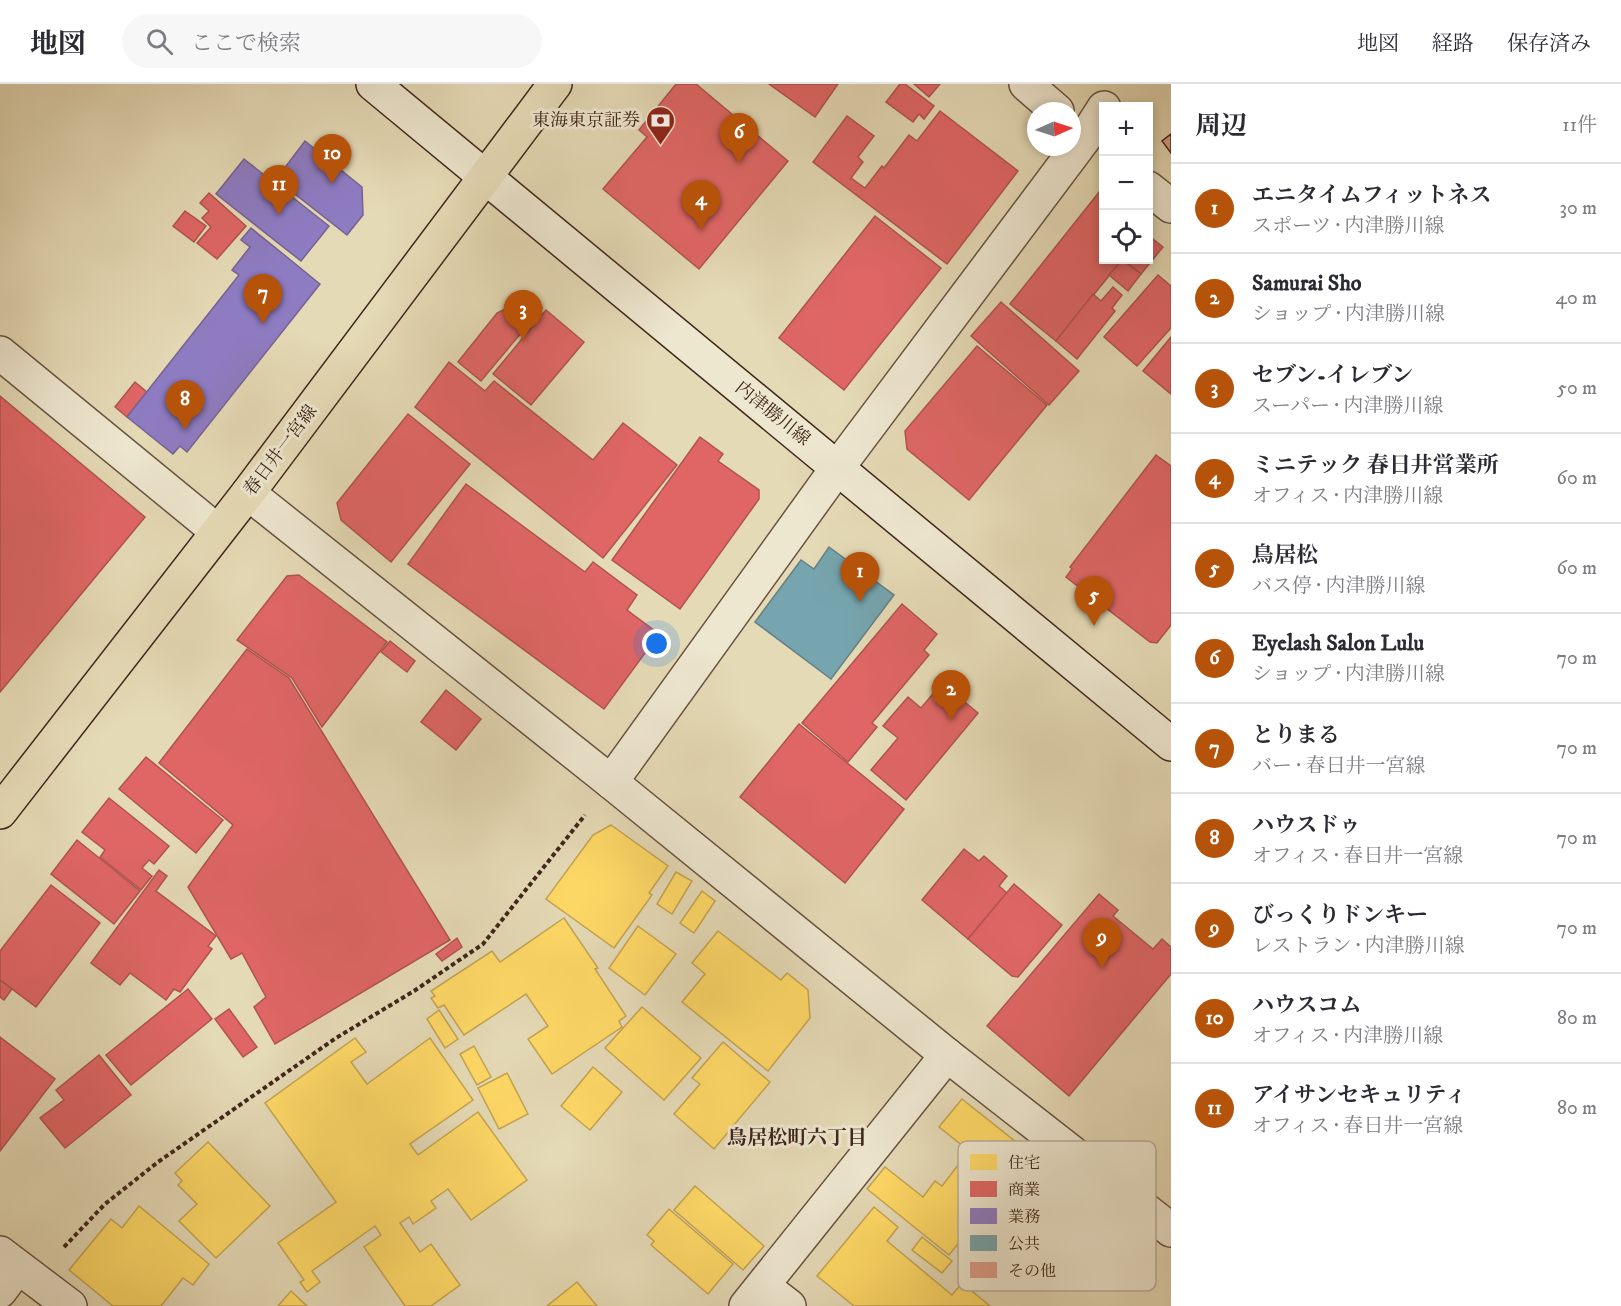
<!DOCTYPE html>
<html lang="ja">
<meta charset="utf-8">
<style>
body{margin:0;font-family:"IM FELL DW Pica","Noto Serif JP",serif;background:#f7f7f7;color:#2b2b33}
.controls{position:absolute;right:18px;top:18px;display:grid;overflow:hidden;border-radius:0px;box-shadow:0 3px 9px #0003}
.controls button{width:54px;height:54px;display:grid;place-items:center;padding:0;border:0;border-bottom:2px solid #e1e1e2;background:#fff;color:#2b2b33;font:30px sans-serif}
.compass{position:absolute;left:1027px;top:18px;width:54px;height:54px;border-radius:50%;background:#fff;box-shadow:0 3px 9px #0003;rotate:87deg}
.you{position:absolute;left:657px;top:560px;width:21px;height:21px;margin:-15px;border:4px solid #fff;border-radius:50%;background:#1a73e8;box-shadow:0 0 0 9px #1a73e833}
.badge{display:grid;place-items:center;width:39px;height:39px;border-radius:50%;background:#b45309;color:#fff;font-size:20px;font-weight:700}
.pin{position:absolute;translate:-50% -50px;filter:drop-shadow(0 2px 3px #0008)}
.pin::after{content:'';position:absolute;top:32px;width:21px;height:18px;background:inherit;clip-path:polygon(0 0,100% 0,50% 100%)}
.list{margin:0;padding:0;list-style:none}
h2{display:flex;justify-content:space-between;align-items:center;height:78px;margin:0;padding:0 24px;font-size:26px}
h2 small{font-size:20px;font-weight:400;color:#7c7c81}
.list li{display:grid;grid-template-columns:39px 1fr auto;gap:18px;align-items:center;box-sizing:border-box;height:90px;padding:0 24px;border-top:2px solid #e1e1e2}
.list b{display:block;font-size:22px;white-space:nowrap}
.list p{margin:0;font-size:20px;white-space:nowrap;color:#7c7c81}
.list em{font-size:20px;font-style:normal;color:#7c7c81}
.icon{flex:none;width:33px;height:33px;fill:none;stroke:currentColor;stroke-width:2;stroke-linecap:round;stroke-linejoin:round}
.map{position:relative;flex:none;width:1171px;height:1222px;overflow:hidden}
header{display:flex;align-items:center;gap:36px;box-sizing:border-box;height:84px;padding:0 30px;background:#fff;border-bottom:2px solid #e1e1e2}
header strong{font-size:28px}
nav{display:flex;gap:33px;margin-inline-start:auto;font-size:21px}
.search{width:420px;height:54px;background:#f7f7f7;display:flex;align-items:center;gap:15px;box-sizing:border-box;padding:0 21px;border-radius:33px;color:#7c7c81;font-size:22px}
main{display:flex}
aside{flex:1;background:#fff}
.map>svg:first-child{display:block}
.homes{fill:#ffd966;stroke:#c5a350;stroke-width:1.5}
.shops{fill:#e06666;stroke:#b05350;stroke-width:1.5}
.offices{fill:#8e7cc3;stroke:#766291;stroke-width:1.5}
.public{fill:#76a5af;stroke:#667f83;stroke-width:1.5}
.building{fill:#df9e8c;stroke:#3f261b;stroke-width:1.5}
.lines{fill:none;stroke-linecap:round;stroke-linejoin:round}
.minor-casing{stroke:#685342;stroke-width:36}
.secondary-casing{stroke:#3f261b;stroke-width:36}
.primary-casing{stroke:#3f261b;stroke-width:36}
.path{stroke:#3f261b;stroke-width:4;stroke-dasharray:4.5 3;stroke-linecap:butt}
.minor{stroke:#eee7d0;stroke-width:33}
.secondary{stroke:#eee7d0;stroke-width:33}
.primary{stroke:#e5dab6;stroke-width:33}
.labels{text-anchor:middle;stroke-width:6;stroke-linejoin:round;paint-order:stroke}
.poi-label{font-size:18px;fill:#3f261b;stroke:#eee7d0;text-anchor:end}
.street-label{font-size:18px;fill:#3f261b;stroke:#eee7d0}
.neighbourhood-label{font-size:20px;font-weight:bold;fill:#3f261b;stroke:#eee7d0}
.key{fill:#eee7d0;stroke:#baad9a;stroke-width:1.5}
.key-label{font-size:16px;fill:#3f261b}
</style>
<header>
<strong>地図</strong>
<div class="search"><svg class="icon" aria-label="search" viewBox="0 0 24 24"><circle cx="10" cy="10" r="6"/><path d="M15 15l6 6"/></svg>ここで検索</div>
<nav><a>地図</a><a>経路</a><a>保存済み</a></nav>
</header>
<main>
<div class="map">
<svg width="1171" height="1222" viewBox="0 0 1171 1222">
<rect width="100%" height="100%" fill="#e5dab6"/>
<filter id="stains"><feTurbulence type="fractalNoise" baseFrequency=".00333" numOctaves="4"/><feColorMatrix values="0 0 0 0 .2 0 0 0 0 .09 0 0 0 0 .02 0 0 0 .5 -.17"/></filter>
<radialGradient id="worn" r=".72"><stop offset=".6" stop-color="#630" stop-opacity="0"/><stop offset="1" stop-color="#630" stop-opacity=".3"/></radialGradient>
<!-- homes -->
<g class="homes">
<path d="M 611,741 L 668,782 L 649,809 L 652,811 L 614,864 L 546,815 L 593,751 Z"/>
<path d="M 676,788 L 692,797 L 672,830 L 657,820 Z"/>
<path d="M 702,807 L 715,817 L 694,849 L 680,839 Z"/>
<path d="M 564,834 L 598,884 L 595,885 L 626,932 L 619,937 L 622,943 L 552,990 L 528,955 L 548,942 L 526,910 L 464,951 L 444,921 L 438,924 L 431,914 L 435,912 L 431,907 L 492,867 L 500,878 Z"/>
<path d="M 638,842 L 676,870 L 645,911 L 609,884 Z"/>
<path d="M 718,847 L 781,896 L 787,889 L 808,906 L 810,934 L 768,987 L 682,918 L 705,890 L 692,879 Z"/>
<path d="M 642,923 L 701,974 L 664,1016 L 605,964 Z"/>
<path d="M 439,926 L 458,955 L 445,964 L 427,935 Z"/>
<path d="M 355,954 L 366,968 L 351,978 L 367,1000 L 430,954 L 473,1016 L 410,1060 L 418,1071 L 478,1028 L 527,1096 L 471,1136 L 448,1105 L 431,1117 L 436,1124 L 413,1140 L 409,1133 L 400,1139 L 420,1168 L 431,1160 L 460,1201 L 431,1222 L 405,1222 L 364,1163 L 381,1151 L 375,1142 L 312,1187 L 320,1198 L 307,1208 L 300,1198 L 304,1196 L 278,1159 L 336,1118 L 265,1019 Z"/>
<path d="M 723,958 L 770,998 L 714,1065 L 674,1030 L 700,1000 L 692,994 Z"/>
<path d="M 474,962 L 491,993 L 477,1001 L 460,970 Z"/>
<path d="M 593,983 L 622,1008 L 590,1046 L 561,1022 Z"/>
<path d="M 507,989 L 528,1030 L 499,1045 L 478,1004 Z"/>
<path d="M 962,1015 L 1030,1069 L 949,1171 L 867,1105 L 885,1083 L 923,1113 L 935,1097 L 942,1102 L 969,1067 L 939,1043 Z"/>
<path d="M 208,1058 L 270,1122 L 216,1174 L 179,1137 L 197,1120 L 178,1101 L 182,1097 L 175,1089 Z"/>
<path d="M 695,1102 L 764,1162 L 743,1186 L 674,1126 Z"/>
<path d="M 139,1122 L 209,1180 L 193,1201 L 183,1194 L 161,1222 L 113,1222 L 69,1186 L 111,1135 L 122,1144 Z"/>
<path d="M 874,1123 L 898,1143 L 887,1157 L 952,1211 L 962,1199 L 990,1222 L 854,1222 L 817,1192 Z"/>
<path d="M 669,1125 L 733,1180 L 708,1210 L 651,1161 L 654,1157 L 647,1151 Z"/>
<path d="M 922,1153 L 952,1177 L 942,1189 L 912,1166 Z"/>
<path d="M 577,1198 L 597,1222 L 547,1222 Z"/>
<path d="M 291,1207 L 307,1222 L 278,1222 Z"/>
</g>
<!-- shops -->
<g class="shops">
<path d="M 676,0 L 696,0 L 788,77 L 699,185 L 603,105 L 647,53 L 639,46 Z"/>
<path d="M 769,0 L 838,0 L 815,33 Z"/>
<path d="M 900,0 L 905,0 L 934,22 L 924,35 L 919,30 L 913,38 L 886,18 Z"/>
<path d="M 914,0 L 940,0 L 929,13 Z"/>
<path d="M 940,27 L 1018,87 L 947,180 L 813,78 L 847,32 L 874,52 L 858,73 L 863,78 L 851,94 L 865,104 L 882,82 L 884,84 L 909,51 L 917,57 Z"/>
<path d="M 1104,102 L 1104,176 L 1122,176 L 1056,257 L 1010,220 Z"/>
<path d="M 209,109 L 246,142 L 217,175 L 197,159 L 211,143 L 202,134 L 209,127 L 200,119 Z"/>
<path d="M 185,127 L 206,142 L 194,158 L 173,142 Z"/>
<path d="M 875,132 L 941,184 L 844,306 L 779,254 Z"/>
<path d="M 1148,151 L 1163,163 L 1141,190 L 1124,176 L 1148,176 Z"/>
<path d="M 1122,176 L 1141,190 L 1128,207 L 1109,191 Z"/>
<path d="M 1158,191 L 1171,202 L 1171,244 L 1137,282 L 1104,253 Z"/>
<path d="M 1113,203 L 1122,211 L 1112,224 L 1115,227 L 1077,275 L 1056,257 L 1093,210 L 1101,217 Z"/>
<path d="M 527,214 L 542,224 L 481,297 L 458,278 L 497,229 Z"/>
<path d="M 1001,218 L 1079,287 L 1049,321 L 971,252 Z"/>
<path d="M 546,226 L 584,258 L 531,321 L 493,290 Z"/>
<path d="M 1171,253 L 1171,310 L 1143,287 Z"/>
<path d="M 977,262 L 1047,321 L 969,416 L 907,365 L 905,347 Z"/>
<path d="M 449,278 L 485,307 L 494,297 L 593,376 L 623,339 L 677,381 L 603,474 L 415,323 Z"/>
<path d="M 135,298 L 147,308 L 127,333 L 115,323 Z"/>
<path d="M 0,312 L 145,433 L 0,608 Z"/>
<path d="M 408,330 L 470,380 L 391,478 L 341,436 L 337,419 Z"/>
<path d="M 700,353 L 723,370 L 718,377 L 759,406 L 759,415 L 680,525 L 612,476 Z"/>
<path d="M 1156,371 L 1171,382 L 1171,541 L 1157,559 L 1150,558 L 1066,493 L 1072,485 L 1070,483 Z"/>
<path d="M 466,400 L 585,488 L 593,478 L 637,511 L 627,526 L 659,550 L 604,625 L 408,480 Z"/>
<path d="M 299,491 L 387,558 L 322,643 L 292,594 L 237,556 L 287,492 Z"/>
<path d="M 902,520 L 937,550 L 924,566 L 929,571 L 872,639 L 877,643 L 848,678 L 802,639 Z"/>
<path d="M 390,557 L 415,577 L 407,588 L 381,568 Z"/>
<path d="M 247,565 L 289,594 L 450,856 L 275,960 L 254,923 L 266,913 L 242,869 L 231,875 L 188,803 L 233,741 L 159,679 Z"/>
<path d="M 942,599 L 978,629 L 906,716 L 871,686 L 898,654 L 883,642 L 908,613 L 921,624 Z"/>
<path d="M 446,606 L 481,635 L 456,666 L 421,638 Z"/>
<path d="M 799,640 L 904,725 L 845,799 L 740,713 Z"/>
<path d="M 146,673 L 223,736 L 196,769 L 119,705 Z"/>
<path d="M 109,714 L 169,762 L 154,780 L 149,776 L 142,784 L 152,792 L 141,806 L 100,773 L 105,766 L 82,748 Z"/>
<path d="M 77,756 L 140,807 L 114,840 L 51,790 Z"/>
<path d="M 964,765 L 979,777 L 984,772 L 1007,792 L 999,802 L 1007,809 L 968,855 L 922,816 Z"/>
<path d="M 159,786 L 167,792 L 156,807 L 216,852 L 208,862 L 212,865 L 180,908 L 174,905 L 166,916 L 130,889 L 120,901 L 91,879 Z"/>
<path d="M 1014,800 L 1062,841 L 1018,893 L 1012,892 L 968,855 Z"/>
<path d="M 51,801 L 100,839 L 36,923 L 0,896 L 0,867 Z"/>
<path d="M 1099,810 L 1118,826 L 1113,832 L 1153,865 L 1162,855 L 1171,863 L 1171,890 L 1069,1012 L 987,942 Z"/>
<path d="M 457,854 L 462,863 L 442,877 L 436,870 Z"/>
<path d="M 0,896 L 12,905 L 4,916 L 0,913 Z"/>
<path d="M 188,905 L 212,935 L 131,1001 L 106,971 Z"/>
<path d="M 229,925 L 257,963 L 243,973 L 215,935 Z"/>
<path d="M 0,953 L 55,995 L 0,1067 Z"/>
<path d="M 99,971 L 131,1011 L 65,1064 L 40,1034 L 64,1016 L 56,1006 Z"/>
</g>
<!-- offices -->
<g class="offices">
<path d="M 305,57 L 362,103 L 363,131 L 347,151 L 276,95 Z"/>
<path d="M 244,75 L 329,142 L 301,177 L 216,110 Z"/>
<path d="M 251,144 L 320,200 L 187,368 L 180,362 L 173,370 L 127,333 L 239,191 L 232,186 L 250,163 L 241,156 Z"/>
</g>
<!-- public -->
<path class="public" d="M 829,463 L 894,511 L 831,595 L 755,538 L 801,476 L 814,485 Z"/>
<!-- building -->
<path class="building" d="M 1171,50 L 1171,69 L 1162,57 Z"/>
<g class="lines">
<defs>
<g id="minor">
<path d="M 1026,0 L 1057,27"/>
<path d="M 1148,104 L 1171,122"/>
<path d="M 0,269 L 217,447"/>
<path d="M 248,409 L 611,698 L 947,971 L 1171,1146"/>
<path d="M 611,698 L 838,383 L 1086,52 L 1104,24"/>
<path d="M 0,1169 L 70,1222"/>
<path d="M 763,1202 L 789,1222"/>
<path d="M 0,1207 L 18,1183"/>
<path d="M 746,1222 L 947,971"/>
</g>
<path id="secondary" d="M 373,0 L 1171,660"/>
<path id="primary" d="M 0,728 L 248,409 L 555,0"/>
</defs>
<!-- minor casing -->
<use href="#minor" class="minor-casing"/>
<!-- secondary casing -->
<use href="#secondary" class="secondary-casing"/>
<!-- primary casing -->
<use href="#primary" class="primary-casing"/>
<!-- path -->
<path class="path" d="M 64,1163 L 105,1120 L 158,1078 L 336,954 L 414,907 L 483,860 L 585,731"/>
<!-- minor -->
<use href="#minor" class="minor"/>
<!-- secondary -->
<use href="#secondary" class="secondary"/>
<!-- primary -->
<use href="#primary" class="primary"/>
</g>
<!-- icons -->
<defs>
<symbol id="bank-pin" viewBox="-11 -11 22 30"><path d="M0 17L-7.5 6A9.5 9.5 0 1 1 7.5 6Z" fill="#8f2418" stroke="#eee7d0"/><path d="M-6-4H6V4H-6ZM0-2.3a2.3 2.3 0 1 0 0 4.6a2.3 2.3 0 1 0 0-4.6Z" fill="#fff"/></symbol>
</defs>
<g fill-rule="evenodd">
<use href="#bank-pin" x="644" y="20" width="33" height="45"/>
</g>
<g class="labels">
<!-- poi labels -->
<g class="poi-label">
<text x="640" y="42">東海東京証券</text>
</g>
<!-- street labels -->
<g class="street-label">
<text transform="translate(773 329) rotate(39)" y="6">内津勝川線</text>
<text transform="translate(280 366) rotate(-53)" y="6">春日井一宮線</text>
</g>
<!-- neighbourhood labels -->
<g class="neighbourhood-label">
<text x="797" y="1060">鳥居松町六丁目</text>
</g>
</g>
<!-- legend -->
<rect x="958" y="1057" width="198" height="150" rx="9" class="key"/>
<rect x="970" y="1070" width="27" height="16" fill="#ffd966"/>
<rect x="970" y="1097" width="27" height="16" fill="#e06666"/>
<rect x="970" y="1124" width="27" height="16" fill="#8e7cc3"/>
<rect x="970" y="1151" width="27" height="16" fill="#76a5af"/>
<rect x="970" y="1178" width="27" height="16" fill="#df9e8c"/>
<g class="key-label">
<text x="1008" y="1084">住宅</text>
<text x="1008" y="1111">商業</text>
<text x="1008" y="1138">業務</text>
<text x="1008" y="1165">公共</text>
<text x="1008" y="1192">その他</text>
</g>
<rect width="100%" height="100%" filter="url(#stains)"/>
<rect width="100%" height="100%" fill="url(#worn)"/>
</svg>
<div class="controls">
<button>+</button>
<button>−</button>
<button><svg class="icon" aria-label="locate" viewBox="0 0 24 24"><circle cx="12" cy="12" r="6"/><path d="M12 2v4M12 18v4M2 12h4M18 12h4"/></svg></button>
</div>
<svg class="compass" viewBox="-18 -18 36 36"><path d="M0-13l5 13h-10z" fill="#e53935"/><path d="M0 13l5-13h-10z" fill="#7c7c81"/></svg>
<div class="you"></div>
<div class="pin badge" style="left:860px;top:518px">1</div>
<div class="pin badge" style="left:951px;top:636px">2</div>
<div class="pin badge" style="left:523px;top:256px">3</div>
<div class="pin badge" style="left:701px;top:146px">4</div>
<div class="pin badge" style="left:1094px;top:542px">5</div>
<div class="pin badge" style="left:739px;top:79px">6</div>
<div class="pin badge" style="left:263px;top:240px">7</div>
<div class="pin badge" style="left:185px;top:346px">8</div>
<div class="pin badge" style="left:1102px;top:884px">9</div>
<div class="pin badge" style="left:332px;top:100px">10</div>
<div class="pin badge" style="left:279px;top:131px">11</div>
</div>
<aside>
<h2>周辺<small>11件</small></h2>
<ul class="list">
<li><span class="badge">1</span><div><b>エニタイムフィットネス</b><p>スポーツ · 内津勝川線</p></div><em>30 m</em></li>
<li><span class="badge">2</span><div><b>Samurai Sho</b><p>ショップ · 内津勝川線</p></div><em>40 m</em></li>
<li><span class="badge">3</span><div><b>セブン-イレブン</b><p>スーパー · 内津勝川線</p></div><em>50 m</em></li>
<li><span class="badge">4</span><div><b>ミニテック 春日井営業所</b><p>オフィス · 内津勝川線</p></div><em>60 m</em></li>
<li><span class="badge">5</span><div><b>鳥居松</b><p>バス停 · 内津勝川線</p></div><em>60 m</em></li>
<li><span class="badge">6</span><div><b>Eyelash Salon Lulu</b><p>ショップ · 内津勝川線</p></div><em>70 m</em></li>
<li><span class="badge">7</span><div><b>とりまる</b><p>バー · 春日井一宮線</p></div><em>70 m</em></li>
<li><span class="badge">8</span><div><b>ハウスドゥ</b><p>オフィス · 春日井一宮線</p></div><em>70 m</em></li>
<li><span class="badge">9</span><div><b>びっくりドンキー</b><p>レストラン · 内津勝川線</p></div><em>70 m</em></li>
<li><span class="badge">10</span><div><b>ハウスコム</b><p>オフィス · 内津勝川線</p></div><em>80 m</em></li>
<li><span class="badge">11</span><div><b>アイサンセキュリティ</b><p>オフィス · 春日井一宮線</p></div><em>80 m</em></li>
</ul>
</aside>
</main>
